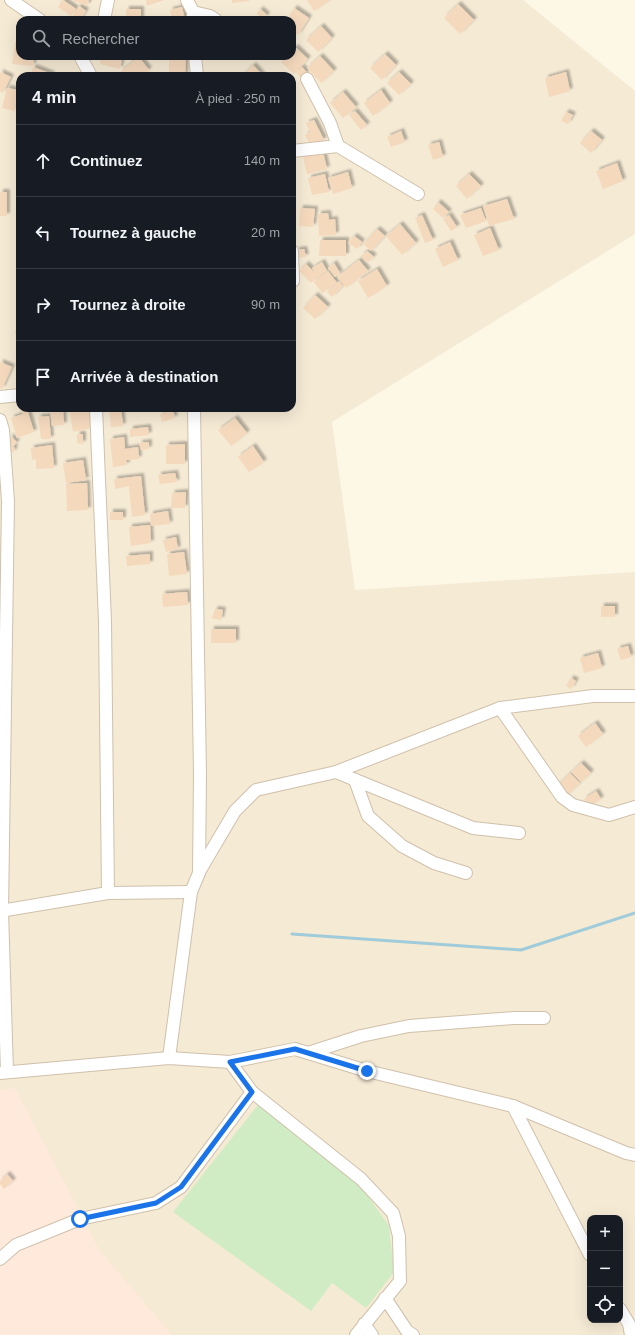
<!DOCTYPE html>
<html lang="fr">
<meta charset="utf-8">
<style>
body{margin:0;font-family:Helvetica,sans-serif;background:#20242c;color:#f1f3f6}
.controls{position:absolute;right:12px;bottom:12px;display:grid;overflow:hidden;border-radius:8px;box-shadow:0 4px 16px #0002}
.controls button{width:36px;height:36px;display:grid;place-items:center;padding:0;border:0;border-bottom:1px solid #363941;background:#171b24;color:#f1f3f6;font:20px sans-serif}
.stop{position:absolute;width:12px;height:12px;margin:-9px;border:3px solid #1a73e8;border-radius:50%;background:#fff}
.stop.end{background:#1a73e8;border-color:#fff;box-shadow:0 1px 4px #0008}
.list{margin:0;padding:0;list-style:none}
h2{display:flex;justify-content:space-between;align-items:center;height:52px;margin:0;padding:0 16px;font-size:17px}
h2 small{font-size:13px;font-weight:400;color:#9ea1a6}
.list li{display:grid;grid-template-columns:26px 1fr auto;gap:12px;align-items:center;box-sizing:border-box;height:72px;padding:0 16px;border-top:1px solid #363941}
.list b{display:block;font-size:15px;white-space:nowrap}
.list em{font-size:13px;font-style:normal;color:#9ea1a6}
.icon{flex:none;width:22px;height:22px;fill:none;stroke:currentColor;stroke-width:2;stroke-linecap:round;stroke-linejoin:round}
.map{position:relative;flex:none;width:635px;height:1335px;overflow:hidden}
.search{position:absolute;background:#171b24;box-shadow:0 4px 16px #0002;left:16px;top:16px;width:280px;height:44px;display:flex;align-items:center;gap:10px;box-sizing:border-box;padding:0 14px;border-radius:12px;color:#9ea1a6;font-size:15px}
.panel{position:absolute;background:#171b24;box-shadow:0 4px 16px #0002;left:16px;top:72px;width:280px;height:340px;border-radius:12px}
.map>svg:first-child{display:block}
.residential{fill:#f5ead4;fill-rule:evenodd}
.commercial{fill:#fee9da}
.green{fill:#d0ecc4}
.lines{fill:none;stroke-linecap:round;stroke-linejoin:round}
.stream{stroke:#a0cbda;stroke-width:3}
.building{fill:#f4d9bd;filter:url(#shadow)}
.minor-casing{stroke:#d0c0ac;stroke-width:14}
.minor{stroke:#fff;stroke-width:12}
.route{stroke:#1a73e8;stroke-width:5}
</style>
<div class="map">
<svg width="635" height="1335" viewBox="0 0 635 1335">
<defs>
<filter id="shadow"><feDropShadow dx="3" dy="-3" stdDeviation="1" flood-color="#0004"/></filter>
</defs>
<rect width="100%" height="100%" fill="#fdf7e6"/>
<!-- residential -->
<path class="residential" d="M 0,0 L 523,0 L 635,91 L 635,234 L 332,422 L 355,590 L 635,572 L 635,1335 L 0,1335 ZM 20,20 L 292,20 L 292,56 L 20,56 ZM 20,76 L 292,76 L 292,408 L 20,408 ZM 590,1218 L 620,1218 L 620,1320 L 590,1320 Z"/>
<!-- commercial -->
<path class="commercial" d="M 15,1088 L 100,1251 L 172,1335 L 0,1335 L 0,1090 Z"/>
<!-- green -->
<path class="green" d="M 258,1105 L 360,1185 L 389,1226 L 394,1272 L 366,1308 L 332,1283 L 311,1311 L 173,1212 Z"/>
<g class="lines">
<!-- stream -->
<path class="stream" d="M 292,934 L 521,950 L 635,913"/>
</g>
<!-- building -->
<g class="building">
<path d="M 63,0 L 76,9 L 71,16 L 58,7 Z"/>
<path d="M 72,0 L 89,0 L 87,6 Z"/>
<path d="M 146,0 L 164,0 L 147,6 Z"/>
<path d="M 232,0 L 249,0 L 249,1 L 232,3 Z"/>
<path d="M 307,0 L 328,0 L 329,1 L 314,11 Z"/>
<path d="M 458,4 L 474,20 L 460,34 L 444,18 Z"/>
<path d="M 79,6 L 86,11 L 80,20 L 74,20 L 71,18 Z"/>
<path d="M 182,7 L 185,20 L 172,20 L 170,10 Z"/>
<path d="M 294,8 L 309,18 L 298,35 L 292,32 L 292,20 L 287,20 Z"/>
<rect x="126" y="9" width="15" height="11"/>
<path d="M 260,9 L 267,15 L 264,19 L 257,14 Z"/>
<path d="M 321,26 L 332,38 L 318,52 L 306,40 Z"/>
<path d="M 15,42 L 20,43 L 20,56 L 34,56 L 33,66 L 12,64 Z"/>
<path d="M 295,47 L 308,59 L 294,74 L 281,62 L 287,56 L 292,56 L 292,50 Z"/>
<path d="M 385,54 L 396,65 L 382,80 L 370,68 Z"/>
<path d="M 41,56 L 53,56 L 52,60 L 41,59 Z"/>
<path d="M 102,56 L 122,59 L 120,69 L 100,64 Z"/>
<path d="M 320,56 L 334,71 L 321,83 L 307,68 Z"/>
<path d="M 139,57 L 149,70 L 141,76 L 124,76 L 120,72 Z"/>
<path d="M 169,57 L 186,57 L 185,76 L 169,76 Z"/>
<path d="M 253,65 L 263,76 L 242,76 Z"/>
<path d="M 33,67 L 52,74 L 51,76 L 30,76 Z"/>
<path d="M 302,67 L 307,73 L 301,78 L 296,72 Z"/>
<path d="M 0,72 L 11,77 L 3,93 L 0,91 Z"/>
<path d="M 399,72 L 411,84 L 399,95 L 387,83 Z"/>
<path d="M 566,72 L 570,91 L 549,97 L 545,78 Z"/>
<path d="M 7,88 L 18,90 L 15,111 L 2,108 Z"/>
<path d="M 381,90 L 390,103 L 373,116 L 364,103 Z"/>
<path d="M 343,92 L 356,107 L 343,118 L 330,103 Z"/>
<path d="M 355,111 L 367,125 L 361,130 L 349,115 Z"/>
<path d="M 566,112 L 573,115 L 568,124 L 561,121 Z"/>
<path d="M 314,120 L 324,140 L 311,146 L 305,135 L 310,132 L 306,123 Z"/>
<path d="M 401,131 L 405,142 L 391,147 L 387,137 Z"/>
<path d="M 591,131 L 602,140 L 591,153 L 580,143 Z"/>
<path d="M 439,142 L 443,157 L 433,160 L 428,145 Z"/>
<path d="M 323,152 L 327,169 L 307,174 L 303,157 Z"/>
<path d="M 617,163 L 623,181 L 603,189 L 596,171 Z"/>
<path d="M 348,172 L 352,188 L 333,194 L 328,178 Z"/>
<path d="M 325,174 L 329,192 L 312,195 L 308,178 Z"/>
<path d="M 469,174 L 481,186 L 467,199 L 456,186 Z"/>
<rect x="0" y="192" width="7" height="24"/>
<path d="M 507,199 L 514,219 L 489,226 L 483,206 Z"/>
<path d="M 438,202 L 449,212 L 443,218 L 433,209 Z"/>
<path d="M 300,208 L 315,209 L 313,227 L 299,226 Z"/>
<path d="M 481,208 L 486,221 L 466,228 L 460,215 Z"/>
<path d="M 328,213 L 329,220 L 335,219 L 336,235 L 319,236 L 318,214 Z"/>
<path d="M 422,215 L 433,240 L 425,243 L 415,218 Z"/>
<path d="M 449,215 L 457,227 L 451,231 L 443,219 Z"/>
<path d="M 400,224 L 416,243 L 402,255 L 386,236 Z"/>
<path d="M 490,228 L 499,250 L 483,256 L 474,235 Z"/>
<path d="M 377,229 L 385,236 L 371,251 L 363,244 Z"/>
<path d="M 354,236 L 362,242 L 357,249 L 348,243 Z"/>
<path d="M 320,240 L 346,240 L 346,256 L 319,256 Z"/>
<path d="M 450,242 L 458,260 L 443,267 L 435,249 Z"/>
<path d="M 304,249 L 306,257 L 297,258 L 296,250 Z"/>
<path d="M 367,251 L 374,257 L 367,263 L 361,256 Z"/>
<path d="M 359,260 L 368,271 L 346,288 L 337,277 Z"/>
<path d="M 322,262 L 327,271 L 311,283 L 299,271 L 306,264 L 315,273 L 312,268 Z"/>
<path d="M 334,263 L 340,273 L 335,277 L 328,268 Z"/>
<path d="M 377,269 L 387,286 L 368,298 L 358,281 Z"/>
<path d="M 328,271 L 337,283 L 322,293 L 314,282 Z"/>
<path d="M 339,281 L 343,286 L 332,297 L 327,292 Z"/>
<path d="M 315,295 L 328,307 L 315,319 L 303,308 Z"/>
<path d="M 20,330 L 20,346 L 18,347 L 15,331 Z"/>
<path d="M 0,362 L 12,367 L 2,389 L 0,388 Z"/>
<path d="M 21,408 L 44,409 L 28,412 L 34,432 L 17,438 L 11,418 L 23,414 Z"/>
<path d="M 69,408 L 89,408 L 92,428 L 73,432 Z"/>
<path d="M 109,408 L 121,408 L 123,426 L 111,427 Z"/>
<path d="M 50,409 L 63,409 L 64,425 L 52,426 Z"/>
<path d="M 173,410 L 175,418 L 162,422 L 160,414 Z"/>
<path d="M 49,416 L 51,439 L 41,439 L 38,417 Z"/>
<path d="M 235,418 L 247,433 L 231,446 L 218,430 Z"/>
<path d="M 148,427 L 149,435 L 130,437 L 130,429 Z"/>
<path d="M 77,434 L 83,434 L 83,444 L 77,443 Z"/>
<path d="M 10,436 L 17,442 L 13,447 L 15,448 L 13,453 L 8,450 Z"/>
<path d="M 124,437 L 125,449 L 138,447 L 139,459 L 126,460 L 127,465 L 113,467 L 110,439 Z"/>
<path d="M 149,442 L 149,449 L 141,450 L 139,443 Z"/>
<path d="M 185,444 L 185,464 L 166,464 L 166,445 Z"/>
<path d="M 52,445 L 54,468 L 36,469 L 36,459 L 32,460 L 31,448 Z"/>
<path d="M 253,446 L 264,462 L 249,472 L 238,457 Z"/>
<path d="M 83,460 L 86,480 L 66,483 L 63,463 Z"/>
<path d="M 175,473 L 177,482 L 160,484 L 158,475 Z"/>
<path d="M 141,476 L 145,515 L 132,517 L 129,486 L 115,489 L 114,479 Z"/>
<path d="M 87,483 L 88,510 L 67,511 L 66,484 Z"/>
<path d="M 186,492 L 185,508 L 171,508 L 172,493 Z"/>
<path d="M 168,511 L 170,524 L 151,526 L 150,514 Z"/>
<rect x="110" y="512" width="13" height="8"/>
<path d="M 150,525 L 151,543 L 131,546 L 129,527 Z"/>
<path d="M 176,537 L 178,549 L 166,552 L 163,540 Z"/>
<path d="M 184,552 L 187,574 L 169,576 L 167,554 Z"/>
<path d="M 150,554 L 150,564 L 127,566 L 126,556 Z"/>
<path d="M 187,592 L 188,605 L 163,607 L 162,594 Z"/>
<rect x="601" y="606" width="14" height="11"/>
<path d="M 215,609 L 223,610 L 221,620 L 212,618 Z"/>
<rect x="211" y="629" width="25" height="14"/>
<path d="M 628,646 L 631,657 L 621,660 L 617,649 Z"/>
<path d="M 598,653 L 602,668 L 584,673 L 580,658 Z"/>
<path d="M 571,678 L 576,681 L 571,689 L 566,686 Z"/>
<path d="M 595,723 L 603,734 L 586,747 L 578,736 Z"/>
<path d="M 581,763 L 591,773 L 581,782 L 571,772 Z"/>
<path d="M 570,773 L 580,783 L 566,796 L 556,787 Z"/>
<path d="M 596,791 L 601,799 L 589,807 L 584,799 Z"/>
<path d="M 7,1174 L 13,1181 L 4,1189 L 0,1184 L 0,1181 Z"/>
</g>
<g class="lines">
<defs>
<g id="minor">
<path d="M 11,0 L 40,20"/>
<path d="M 187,0 L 193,12 L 193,19"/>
<path d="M 193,12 L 210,16 L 216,20"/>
<path d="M 104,20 L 108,0"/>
<path d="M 80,56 L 91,76"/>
<path d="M 195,56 L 197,76"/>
<path d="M 307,79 L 330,123 L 338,146"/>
<path d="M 292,151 L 338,146 L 418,194"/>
<path d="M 292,251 L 293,281"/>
<path d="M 0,397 L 20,395"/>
<path d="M 96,408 L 105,621 L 108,893"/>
<path d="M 0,420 L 3,430 L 8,501 L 2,911 L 7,1072"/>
<path d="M 500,708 L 562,797 L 573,805 L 609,815 L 635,807"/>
<path d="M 336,772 L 473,828 L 519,833"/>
<path d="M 355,780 L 368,816 L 402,846 L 434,863 L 466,873"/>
<path d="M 199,872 L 235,811 L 256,790 L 336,772 L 500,708 L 593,696 L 635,696"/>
<path d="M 0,911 L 108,893 L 191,892"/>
<path d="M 308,1053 L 361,1036 L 409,1026 L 514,1018 L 544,1018"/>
<path d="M 169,1058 L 191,892 L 199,873 L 200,774 L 194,408"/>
<path d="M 230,1062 L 252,1092 L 361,1179 L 393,1213 L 399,1236 L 400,1281 L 356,1335"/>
<path d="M 0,1073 L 169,1058 L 230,1062 L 295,1049 L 367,1071 L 513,1106 L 626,1153 L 635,1155"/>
<path d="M 513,1106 L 590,1255"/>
<path d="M 0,1259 L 16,1245 L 80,1219 L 156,1203 L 181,1187 L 252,1092"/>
<path d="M 385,1298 L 407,1331 L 413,1335"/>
<path d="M 620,1309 L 629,1324 L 631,1335"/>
<path d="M 364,1324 L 372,1335"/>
</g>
</defs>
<!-- minor casing -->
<use href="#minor" class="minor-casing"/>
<!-- minor -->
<use href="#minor" class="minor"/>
</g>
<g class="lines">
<!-- route -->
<path class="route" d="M 80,1219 L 156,1203 L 181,1187 L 252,1092 L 230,1062 L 295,1049 L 367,1071"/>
</g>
</svg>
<div class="controls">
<button>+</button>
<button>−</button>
<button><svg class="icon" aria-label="locate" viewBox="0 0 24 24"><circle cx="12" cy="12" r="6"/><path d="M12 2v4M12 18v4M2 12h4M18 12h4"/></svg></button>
</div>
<div class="stop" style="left:80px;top:1219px"></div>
<div class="stop end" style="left:367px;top:1071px"></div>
<div class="search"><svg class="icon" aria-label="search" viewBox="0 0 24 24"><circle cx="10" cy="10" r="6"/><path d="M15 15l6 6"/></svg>Rechercher</div>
<section class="panel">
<h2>4 min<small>À pied · 250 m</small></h2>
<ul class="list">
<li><svg class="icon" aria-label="ahead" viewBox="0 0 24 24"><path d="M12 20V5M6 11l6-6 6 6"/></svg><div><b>Continuez</b></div><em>140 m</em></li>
<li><svg class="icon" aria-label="left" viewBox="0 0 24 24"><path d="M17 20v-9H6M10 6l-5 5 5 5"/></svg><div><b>Tournez à gauche</b></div><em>20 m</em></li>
<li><svg class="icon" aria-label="right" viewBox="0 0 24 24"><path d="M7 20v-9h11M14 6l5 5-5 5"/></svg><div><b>Tournez à droite</b></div><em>90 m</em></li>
<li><svg class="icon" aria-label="arrive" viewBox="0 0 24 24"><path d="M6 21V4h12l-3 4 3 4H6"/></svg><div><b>Arrivée à destination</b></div></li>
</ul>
</section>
</div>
